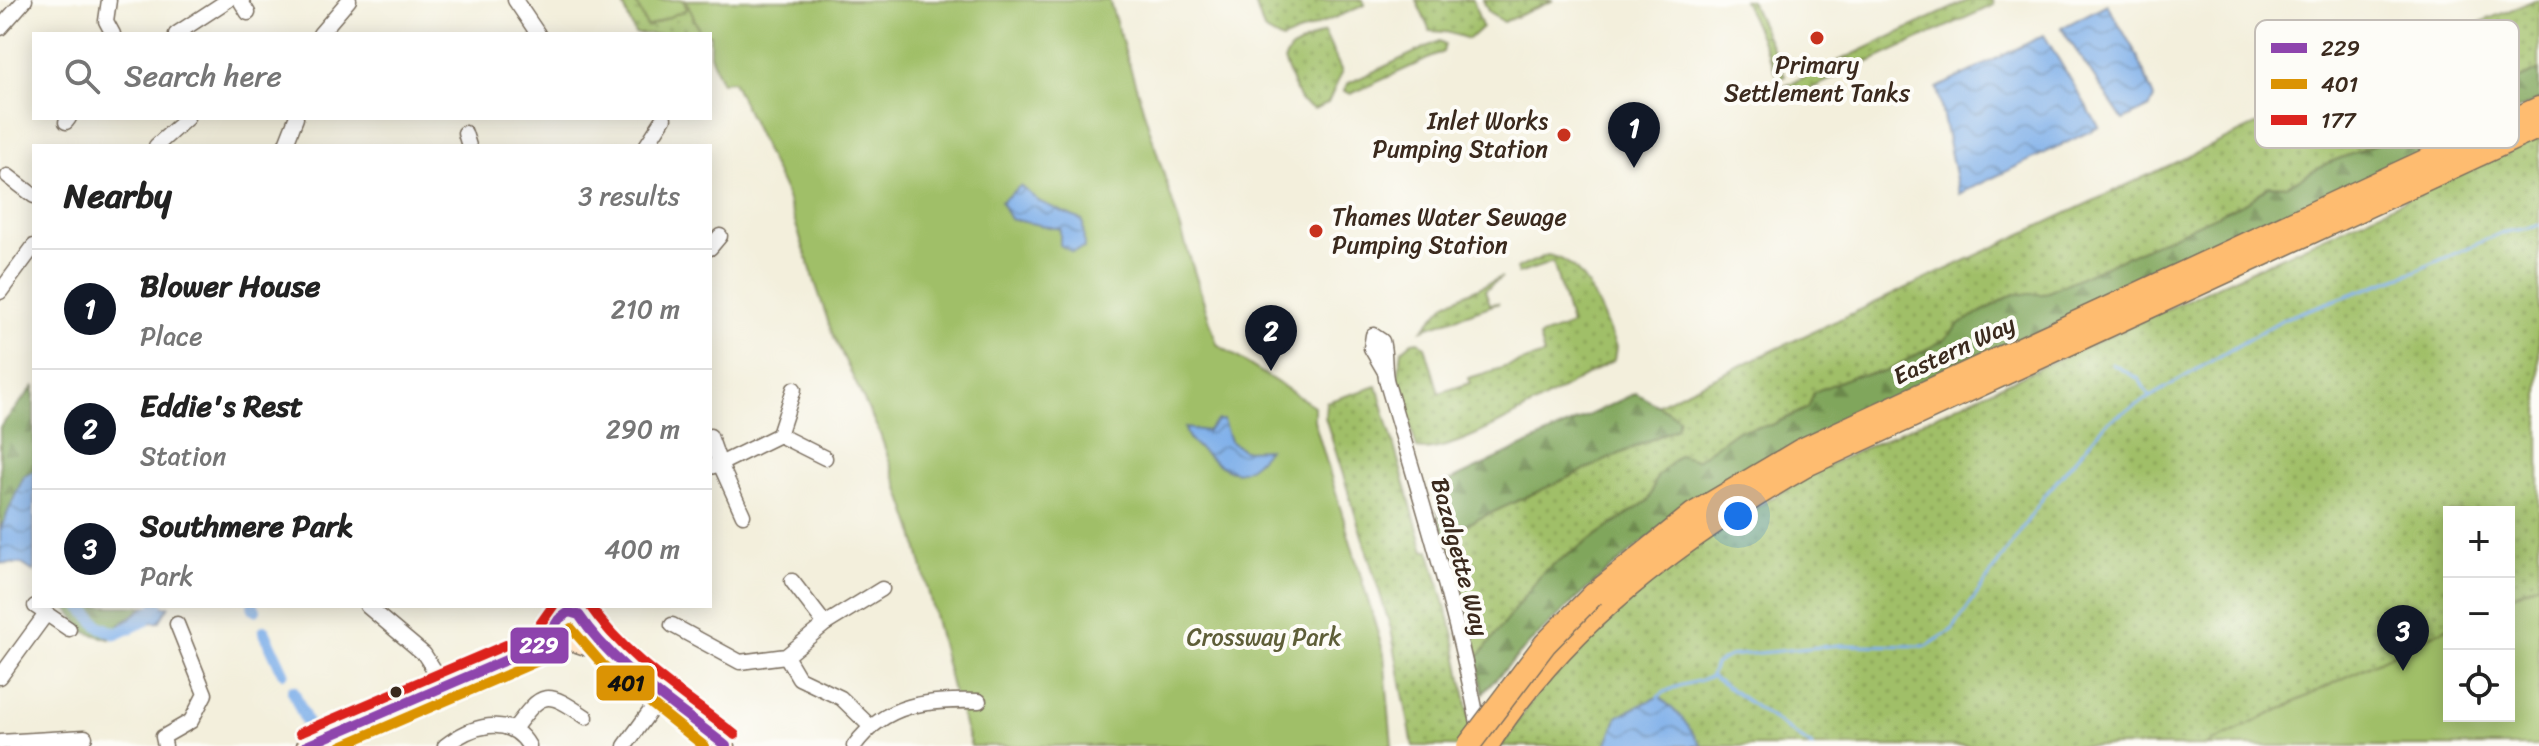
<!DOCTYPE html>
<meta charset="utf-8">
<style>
body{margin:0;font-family:Sriracha,sans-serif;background:#f2f2f2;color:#222}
.controls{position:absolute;right:24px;bottom:24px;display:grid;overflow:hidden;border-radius:0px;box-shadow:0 4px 20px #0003}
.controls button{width:72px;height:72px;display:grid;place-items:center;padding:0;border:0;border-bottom:2px solid #e0e0e0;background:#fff;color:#222;font:40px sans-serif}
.you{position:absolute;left:1738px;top:516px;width:28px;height:28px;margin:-20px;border:6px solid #fff;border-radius:50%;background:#1a73e8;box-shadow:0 0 0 12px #1a73e833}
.badge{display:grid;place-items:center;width:52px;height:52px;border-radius:50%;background:#111827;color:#fff;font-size:26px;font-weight:700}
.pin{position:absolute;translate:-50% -66px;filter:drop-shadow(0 2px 4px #0008)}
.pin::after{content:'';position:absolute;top:42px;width:28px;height:24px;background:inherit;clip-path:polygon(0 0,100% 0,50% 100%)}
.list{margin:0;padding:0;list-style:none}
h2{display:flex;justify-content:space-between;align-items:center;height:104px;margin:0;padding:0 32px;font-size:34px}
h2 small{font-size:26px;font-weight:400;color:#767676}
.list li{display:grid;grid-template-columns:52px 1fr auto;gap:24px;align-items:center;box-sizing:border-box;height:120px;padding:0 32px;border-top:2px solid #e0e0e0}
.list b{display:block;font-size:30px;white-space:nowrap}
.list p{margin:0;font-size:26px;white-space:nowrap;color:#767676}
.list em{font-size:26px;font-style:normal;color:#767676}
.icon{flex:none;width:44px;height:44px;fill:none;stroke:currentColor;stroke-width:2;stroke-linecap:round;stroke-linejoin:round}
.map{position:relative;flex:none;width:2539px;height:746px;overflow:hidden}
.search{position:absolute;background:#fff;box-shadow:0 4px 20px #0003;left:32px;top:32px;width:680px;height:88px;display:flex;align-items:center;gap:20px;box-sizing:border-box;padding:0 28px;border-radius:0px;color:#767676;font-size:30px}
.panel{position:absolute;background:#fff;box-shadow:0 4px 20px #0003;left:32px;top:144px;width:680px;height:464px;border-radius:0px}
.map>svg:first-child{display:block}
.grass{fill:url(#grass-dots);stroke:#6e7443;stroke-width:2}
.forest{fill:url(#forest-firs);stroke:#5e683d;stroke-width:2}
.park{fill:#a0bf68;stroke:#6e7443;stroke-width:2}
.water{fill:url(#water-waves);stroke:#5c6c84;stroke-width:2}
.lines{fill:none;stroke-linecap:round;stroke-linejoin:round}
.stream{stroke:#7eafe9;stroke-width:3}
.canal{stroke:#7eafe9;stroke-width:12}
.street-casing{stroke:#7b6f60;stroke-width:17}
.secondary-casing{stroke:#7b6f60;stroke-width:21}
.primary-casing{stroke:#7b6f60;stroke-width:25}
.street{stroke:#fff;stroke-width:14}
.secondary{stroke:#ffe4c6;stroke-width:18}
.primary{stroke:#febc70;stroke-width:22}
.primary-bridge-casing{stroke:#7b6f60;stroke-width:25;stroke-linecap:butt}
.primary-bridge{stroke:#febc70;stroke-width:22}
.bus-1-casing{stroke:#fdfcf7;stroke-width:16}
.bus-2-casing{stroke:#fdfcf7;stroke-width:16}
.bus-3-casing{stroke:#fdfcf7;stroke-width:16}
.bus-1{stroke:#8e44ad;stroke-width:10}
.bus-2{stroke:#db9304;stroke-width:10}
.bus-3{stroke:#dc241f;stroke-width:10}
.poi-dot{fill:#c8321e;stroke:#fdfcf7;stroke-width:3}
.bus-dot{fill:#3b2a1e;stroke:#fdfcf7;stroke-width:3}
.labels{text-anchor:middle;stroke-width:8;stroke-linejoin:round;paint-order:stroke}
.poi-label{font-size:24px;fill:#3b2a1e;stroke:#fdfcf7}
.street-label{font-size:24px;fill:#3b2a1e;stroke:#fdfcf7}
.park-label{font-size:24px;fill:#5e5e38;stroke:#fdfcf7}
.key{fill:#fdfcf7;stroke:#c3bdb6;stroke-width:2}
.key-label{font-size:22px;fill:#3b2a1e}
.line-badge{stroke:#fdfcf7;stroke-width:3}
.badge-label{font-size:22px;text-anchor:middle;font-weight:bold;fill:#fff}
.pale-badge-label{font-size:22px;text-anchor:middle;font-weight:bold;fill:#111}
</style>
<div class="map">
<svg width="2539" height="746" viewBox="0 0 2539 746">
<defs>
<pattern id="grass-dots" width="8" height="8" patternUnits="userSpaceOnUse" patternTransform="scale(2)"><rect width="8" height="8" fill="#a0bf68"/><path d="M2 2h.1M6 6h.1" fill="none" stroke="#849b55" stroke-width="1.8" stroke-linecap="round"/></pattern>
<pattern id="forest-firs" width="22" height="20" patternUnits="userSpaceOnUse" patternTransform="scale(2)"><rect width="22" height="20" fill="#80a65c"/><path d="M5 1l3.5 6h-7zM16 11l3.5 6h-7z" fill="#6a874b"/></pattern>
<pattern id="water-waves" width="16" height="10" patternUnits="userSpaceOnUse" patternTransform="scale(2)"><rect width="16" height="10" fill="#7eafe9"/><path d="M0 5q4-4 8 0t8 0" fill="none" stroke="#688fbc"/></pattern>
</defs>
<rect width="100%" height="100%" fill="#fdfcf7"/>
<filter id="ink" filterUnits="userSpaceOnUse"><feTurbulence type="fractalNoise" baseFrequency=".0125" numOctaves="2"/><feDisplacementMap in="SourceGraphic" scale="16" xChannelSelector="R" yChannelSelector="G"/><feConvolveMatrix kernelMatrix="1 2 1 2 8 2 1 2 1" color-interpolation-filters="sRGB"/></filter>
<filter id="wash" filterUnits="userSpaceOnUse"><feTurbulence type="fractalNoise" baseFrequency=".006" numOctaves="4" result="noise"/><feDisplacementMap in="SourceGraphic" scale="32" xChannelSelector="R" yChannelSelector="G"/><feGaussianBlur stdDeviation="1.8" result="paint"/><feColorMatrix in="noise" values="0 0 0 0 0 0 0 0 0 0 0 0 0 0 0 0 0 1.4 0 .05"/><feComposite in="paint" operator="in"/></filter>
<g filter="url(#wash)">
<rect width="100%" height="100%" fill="#f3efdc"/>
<!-- grass -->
<g class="grass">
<path d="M 621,0 L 635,0 L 647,27 L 687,9 L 683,0 L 686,0 L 701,34 L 635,34 Z"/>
<path d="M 1254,0 L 1363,0 L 1365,5 L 1282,40 L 1264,30 Z"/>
<path d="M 1416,0 L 1473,0 L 1482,27 L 1469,39 L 1446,32 L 1430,31 Z"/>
<path d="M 1483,0 L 1554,0 L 1504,22 L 1489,13 Z"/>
<path d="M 1743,0 L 1750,0 L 1785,76 L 1779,79 Z"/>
<path d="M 1969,0 L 1992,0 L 1994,5 L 1799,94 L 1790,93 L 1783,87 Z"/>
<path d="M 2535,0 L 2539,0 L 2539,70 L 2448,113 L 2410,123 L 2401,135 L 2328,163 L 2287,186 L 2269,185 L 2251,200 L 2044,294 L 2014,294 L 1959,324 L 1944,340 L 1885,372 L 1853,376 L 1808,408 L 1772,425 L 1738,430 L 1696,461 L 1657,477 L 1649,500 L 1544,571 L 1477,659 L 1443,535 L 1676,428 L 1679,418 L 1656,405 L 2444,37 Z"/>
<path d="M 1324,32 L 1342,72 L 1328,103 L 1314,109 L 1300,101 L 1284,61 L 1290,50 Z"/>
<path d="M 1439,41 L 1445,44 L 1443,52 L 1351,94 L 1344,91 L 1347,84 Z"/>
<path d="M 2539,138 L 2539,583 L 2509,598 L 2509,512 L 2449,512 L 2449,627 L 2205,746 L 1501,746 L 1542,686 L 1644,574 L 1826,466 Z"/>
<path d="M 1547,255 C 1587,260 1601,315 1616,347 L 1614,360 C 1575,379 1456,458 1417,449 L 1398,378 L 1402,350 L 1412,342 L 1419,341 L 1425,346 L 1439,393 L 1470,383 L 1469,378 L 1544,355 L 1539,337 L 1571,325 L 1553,262 L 1518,274 L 1516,269 Z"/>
<path d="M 1502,277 L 1485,290 L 1490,304 L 1499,303 L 1423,329 L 1446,303 Z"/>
<path d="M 1377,386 L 1424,551 L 1429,550 L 1453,632 L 1475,746 L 1413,746 L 1391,629 L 1325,417 L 1326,402 Z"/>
</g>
<!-- forest -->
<g class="forest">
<path d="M 2539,70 L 2539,100 L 1752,466 C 1650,529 1563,604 1483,693 L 1477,659 L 1544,571 L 1649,500 L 1657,477 L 1679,455 L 1696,460 L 1738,430 L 1772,425 L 1808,408 L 1814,392 L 1853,376 L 1885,372 L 1944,340 L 1959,324 L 2014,294 L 2044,294 L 2251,200 L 2269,185 L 2287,186 L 2328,163 L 2401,135 L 2410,123 L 2448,113 Z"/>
<path d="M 34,386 L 34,503 L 0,538 L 0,427 Z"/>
<path d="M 1636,393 L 1679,418 L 1676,428 L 1443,535 C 1438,514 1431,499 1447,482 Z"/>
<path d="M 66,606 L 146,606 L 122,623 L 110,639 L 85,632 Z"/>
</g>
<!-- park -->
<g class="park">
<path d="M 635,0 L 683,0 L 687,9 L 647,27 Z"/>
<path d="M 686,0 L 1109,0 L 1217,344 L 1314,406 L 1314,420 L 1384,654 L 1392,746 L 971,746 L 952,688 L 913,529 L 880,434 L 832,333 L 785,192 L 733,81 L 721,82 L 710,55 L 710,34 L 701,34 Z"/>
<path d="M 2539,583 L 2539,746 L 2205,746 L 2449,627 L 2449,716 L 2509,716 L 2509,598 Z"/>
</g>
<!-- water -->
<g class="water">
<path d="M 2107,4 L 2137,55 L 2154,98 L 2150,107 L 2123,120 L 2061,28 Z"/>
<path d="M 2044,35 L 2099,127 L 1959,194 L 1937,88 Z"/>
<path d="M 1020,186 L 1040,202 L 1083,221 L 1084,248 L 1072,252 L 1060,245 L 1060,229 L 1010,219 L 1001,202 Z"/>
<path d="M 1218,420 L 1223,420 L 1230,441 L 1243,450 L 1268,449 C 1244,479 1232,478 1204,453 C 1195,445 1187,440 1185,428 L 1207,431 Z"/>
<path d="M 34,471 L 34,572 L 22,564 L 0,563 L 0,530 L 24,476 Z"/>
<path d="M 146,606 L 169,606 L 159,622 L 123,623 Z"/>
<path d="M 1659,696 L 1682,718 L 1702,746 L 1606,746 L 1618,716 Z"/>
</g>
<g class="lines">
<!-- stream -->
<g class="stream">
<path d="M 2112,364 L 2139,379 L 2149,396"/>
<path d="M 1711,676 L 1812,746"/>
<path d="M 1658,697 C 1675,683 1692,685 1711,676 L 1715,664 L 1729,656 L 1840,645 L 1927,646 L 1953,629 L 2045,495 L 2107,422 L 2285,318 L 2413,272 L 2501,233 L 2539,226"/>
</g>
<!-- canal -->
<g class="canal">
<path d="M 81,606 L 99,626 L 116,634 L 144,621 L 157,606"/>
<path d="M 253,606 L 255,610"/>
<path d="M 264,631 L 283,672"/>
<path d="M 293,691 L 317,746"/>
</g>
</g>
</g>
<g filter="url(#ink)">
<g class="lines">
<defs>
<g id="street">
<path d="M 109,0 L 106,21 L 113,34"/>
<path d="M 240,0 L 248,13"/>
<path d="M 515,0 L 538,34"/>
<path d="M 0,28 L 25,0"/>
<path d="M 176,34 L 228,0"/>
<path d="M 320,34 L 349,0"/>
<path d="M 66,122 L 69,118"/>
<path d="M 465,133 L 469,146"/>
<path d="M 156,146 L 187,118"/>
<path d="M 285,146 L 296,118"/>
<path d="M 646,146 L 664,118"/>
<path d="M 8,176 L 34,196"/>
<path d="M 710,248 L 720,236"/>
<path d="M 0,292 L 34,246"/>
<path d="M 1385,372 L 1371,348 L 1373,335 L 1382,341 C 1386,355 1383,369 1387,383 C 1421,500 1458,615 1480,734"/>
<path d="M 779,435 L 794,389"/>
<path d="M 710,436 L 720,464 L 710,467"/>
<path d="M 743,515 L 720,464 L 779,435 L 825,458"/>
<path d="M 792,581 L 825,624"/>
<path d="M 35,606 L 69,629"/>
<path d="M 367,606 L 424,654 L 444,685"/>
<path d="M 672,625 L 740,662 L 786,656 L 825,624 L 882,589"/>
<path d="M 786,656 L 799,678 L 841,698 L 869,725"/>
<path d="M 0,677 L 46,614"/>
<path d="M 514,729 C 543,690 546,690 586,717"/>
<path d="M 0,742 L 85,737"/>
<path d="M 165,746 L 163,737 L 191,721 L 205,694 L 177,624"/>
<path d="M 445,746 C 469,727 509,712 529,746"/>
<path d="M 625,746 L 664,692"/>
<path d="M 854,746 C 886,702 928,700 979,701"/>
</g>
<g id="secondary">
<path d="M 543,644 C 553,630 560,609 579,615 L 592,635 L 613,655 L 726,746"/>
<path d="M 306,746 L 543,644 L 565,639 L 613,655"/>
</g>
<g id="primary">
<path d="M 1593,595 L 1693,514 L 1801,450 L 2539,108"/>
<path d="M 1487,746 C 1564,622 1685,535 1809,464 L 2539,127"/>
</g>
</defs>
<!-- street casing -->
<use href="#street" class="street-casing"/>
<!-- secondary casing -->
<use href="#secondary" class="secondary-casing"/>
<!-- primary casing -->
<use href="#primary" class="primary-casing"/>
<!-- street -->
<use href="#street" class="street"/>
<!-- secondary -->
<use href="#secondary" class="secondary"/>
<!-- primary -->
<use href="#primary" class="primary"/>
<defs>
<path id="primary-bridge" d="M 1468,746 L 1545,644 L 1593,595"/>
</defs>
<!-- primary-bridge casing -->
<use href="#primary-bridge" class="primary-bridge-casing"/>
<!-- primary-bridge -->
<use href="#primary-bridge" class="primary-bridge"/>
<defs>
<path id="bus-1" d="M 306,746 L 543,644 L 559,619 L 569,612 L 579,615 C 614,668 677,706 726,746"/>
<path id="bus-2" d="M 341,746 L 550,656 L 571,628 L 603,665 L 704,746"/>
<g id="bus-3">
<path d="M 590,606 C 625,658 686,696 735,735"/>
<path d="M 300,733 L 534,633 L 553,606"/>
</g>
</defs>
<!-- bus-1 casing -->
<use href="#bus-1" class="bus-1-casing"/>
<!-- bus-2 casing -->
<use href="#bus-2" class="bus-2-casing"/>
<!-- bus-3 casing -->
<use href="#bus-3" class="bus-3-casing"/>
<!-- bus-1 -->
<use href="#bus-1" class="bus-1"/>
<!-- bus-2 -->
<use href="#bus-2" class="bus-2"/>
<!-- bus-3 -->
<use href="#bus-3" class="bus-3"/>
</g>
</g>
<!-- markers -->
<g class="poi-dot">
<circle cx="1817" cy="38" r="8"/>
<circle cx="1564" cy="135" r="8"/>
<circle cx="1316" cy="231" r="8"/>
</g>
<circle class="bus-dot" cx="396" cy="692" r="7"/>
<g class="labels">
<!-- poi labels -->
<g class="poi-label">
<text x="1817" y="73">Primary<tspan x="1817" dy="28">Settlement Tanks</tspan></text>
<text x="1548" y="129" text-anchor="end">Inlet Works<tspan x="1548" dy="28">Pumping Station</tspan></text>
<text x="1332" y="225" text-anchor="start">Thames Water Sewage<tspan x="1332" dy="28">Pumping Station</tspan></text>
</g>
<!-- street labels -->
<g class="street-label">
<text transform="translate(1954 350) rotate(-25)" y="8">Eastern Way</text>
<text transform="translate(1460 557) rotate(75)" y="8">Bazalgette Way</text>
</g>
<!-- park labels -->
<g class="park-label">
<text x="1264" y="645">Crossway Park</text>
</g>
</g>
<!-- legend -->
<rect x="2255" y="20" width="264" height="128" rx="12" class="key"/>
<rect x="2271" y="43" width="36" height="10" fill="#8e44ad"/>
<rect x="2271" y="79" width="36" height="10" fill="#db9304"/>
<rect x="2271" y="115" width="36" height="10" fill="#dc241f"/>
<g class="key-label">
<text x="2321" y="56">229</text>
<text x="2321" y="92">401</text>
<text x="2321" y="128">177</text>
</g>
<g class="line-badge">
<rect x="509" y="626" width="61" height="39" rx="8" fill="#8e44ad"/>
<rect x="595" y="664" width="61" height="38" rx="8" fill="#db9304"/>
</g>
<g class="badge-label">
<text x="539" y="653">229</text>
</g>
<g class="pale-badge-label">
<text x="626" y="691">401</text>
</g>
</svg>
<div class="controls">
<button>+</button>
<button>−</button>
<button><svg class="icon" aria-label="locate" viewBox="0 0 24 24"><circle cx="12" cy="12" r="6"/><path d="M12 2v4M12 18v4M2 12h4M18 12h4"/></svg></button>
</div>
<div class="you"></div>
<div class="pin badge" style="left:1634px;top:168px">1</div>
<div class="pin badge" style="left:1271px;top:371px">2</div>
<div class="pin badge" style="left:2403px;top:671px">3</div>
<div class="search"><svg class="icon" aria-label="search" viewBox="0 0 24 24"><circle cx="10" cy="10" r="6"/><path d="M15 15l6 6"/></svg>Search here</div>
<section class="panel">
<h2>Nearby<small>3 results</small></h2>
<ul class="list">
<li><span class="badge">1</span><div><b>Blower House</b><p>Place</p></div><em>210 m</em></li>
<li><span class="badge">2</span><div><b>Eddie's Rest</b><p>Station</p></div><em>290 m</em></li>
<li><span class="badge">3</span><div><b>Southmere Park</b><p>Park</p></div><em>400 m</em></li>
</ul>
</section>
</div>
